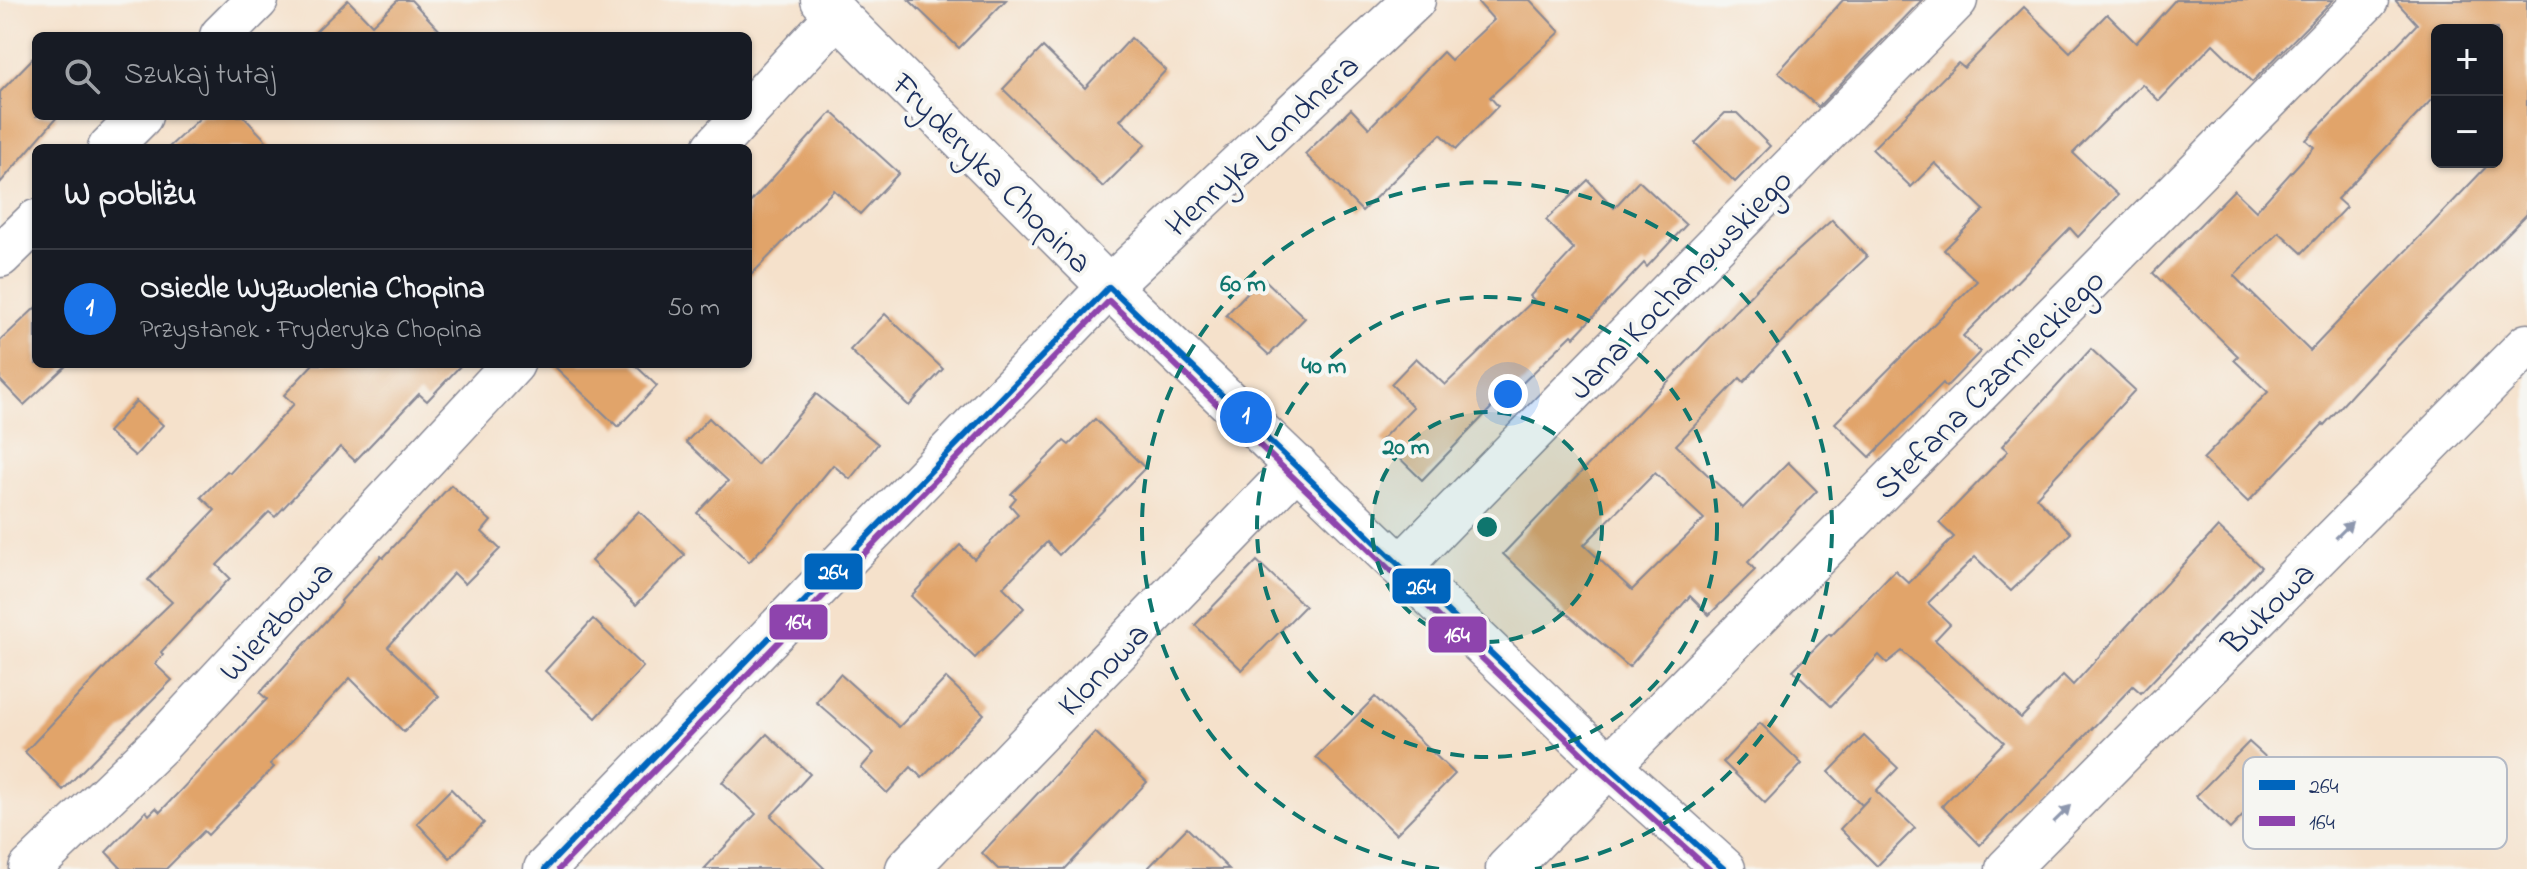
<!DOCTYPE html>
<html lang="pl">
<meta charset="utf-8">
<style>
body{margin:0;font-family:"Indie Flower",sans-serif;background:#242831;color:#f1f3f6}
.controls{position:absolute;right:24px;top:24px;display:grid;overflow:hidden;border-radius:12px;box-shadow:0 2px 6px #0004}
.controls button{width:72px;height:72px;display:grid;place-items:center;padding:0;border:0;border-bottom:2px solid #363941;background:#171b24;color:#f1f3f6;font:40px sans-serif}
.you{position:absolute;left:1508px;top:394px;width:28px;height:28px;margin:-20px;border:6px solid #fff;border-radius:50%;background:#1a73e8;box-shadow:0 0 0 12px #1a73e833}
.badge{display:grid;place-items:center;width:52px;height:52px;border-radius:50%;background:#1a73e8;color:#fff;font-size:26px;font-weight:700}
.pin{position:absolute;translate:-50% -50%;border:4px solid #fff;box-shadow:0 2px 8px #0006}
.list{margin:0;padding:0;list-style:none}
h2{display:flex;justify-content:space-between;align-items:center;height:104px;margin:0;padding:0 32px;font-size:34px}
h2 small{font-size:26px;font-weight:400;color:#9ea1a6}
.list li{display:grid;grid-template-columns:52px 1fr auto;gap:24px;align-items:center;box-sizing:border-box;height:120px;padding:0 32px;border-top:2px solid #363941}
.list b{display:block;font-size:30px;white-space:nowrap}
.list p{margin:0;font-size:26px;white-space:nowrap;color:#9ea1a6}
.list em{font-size:26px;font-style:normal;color:#9ea1a6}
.icon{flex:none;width:44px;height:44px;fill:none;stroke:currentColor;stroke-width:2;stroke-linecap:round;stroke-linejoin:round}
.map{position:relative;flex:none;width:2527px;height:869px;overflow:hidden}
.search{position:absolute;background:#171b24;box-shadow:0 2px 6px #0004;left:32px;top:32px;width:720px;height:88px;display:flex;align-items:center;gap:20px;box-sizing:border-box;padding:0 28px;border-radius:12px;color:#9ea1a6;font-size:30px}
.panel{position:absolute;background:#171b24;box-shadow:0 2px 6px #0004;left:32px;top:144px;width:720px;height:224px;border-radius:12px}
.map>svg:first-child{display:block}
.building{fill:#e1a46a;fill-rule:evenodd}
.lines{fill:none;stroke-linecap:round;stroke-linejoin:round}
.minor-casing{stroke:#888894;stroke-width:45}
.minor{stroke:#fff;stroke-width:42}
.bus-1-casing{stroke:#f6f6f2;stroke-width:12}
.bus-2-casing{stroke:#f6f6f2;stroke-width:12}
.bus-1{stroke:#0065bd;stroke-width:6}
.bus-2{stroke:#8e44ad;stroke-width:6}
.oneway{fill:#8d97ae}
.ring{fill:none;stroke:#0f766e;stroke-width:4;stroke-dasharray:14 10}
.labels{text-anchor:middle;stroke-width:8;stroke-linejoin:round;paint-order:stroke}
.street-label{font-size:34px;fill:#1b2f5e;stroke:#f6f6f2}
.key{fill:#f6f6f2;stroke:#b4bac6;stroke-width:2}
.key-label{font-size:22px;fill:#1b2f5e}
.centre{fill:#0f766e;stroke:#f6f6f2;stroke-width:4}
.ring-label{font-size:24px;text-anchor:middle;font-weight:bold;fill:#0f766e;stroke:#f6f6f2;stroke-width:8;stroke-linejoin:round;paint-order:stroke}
.line-badge{stroke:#f6f6f2;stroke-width:3}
.badge-label{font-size:22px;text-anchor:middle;font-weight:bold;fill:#fff}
</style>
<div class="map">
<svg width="2527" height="869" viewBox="0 0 2527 869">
<rect width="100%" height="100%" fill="#f6f6f2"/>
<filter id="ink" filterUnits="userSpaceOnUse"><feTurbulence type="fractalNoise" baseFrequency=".0125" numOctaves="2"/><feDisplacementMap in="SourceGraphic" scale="16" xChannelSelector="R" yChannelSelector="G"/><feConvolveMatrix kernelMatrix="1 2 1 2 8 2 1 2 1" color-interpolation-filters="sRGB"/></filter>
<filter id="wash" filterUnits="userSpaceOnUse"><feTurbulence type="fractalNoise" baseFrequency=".006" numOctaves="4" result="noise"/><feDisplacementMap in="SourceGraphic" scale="32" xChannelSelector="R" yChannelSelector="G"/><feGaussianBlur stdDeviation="1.8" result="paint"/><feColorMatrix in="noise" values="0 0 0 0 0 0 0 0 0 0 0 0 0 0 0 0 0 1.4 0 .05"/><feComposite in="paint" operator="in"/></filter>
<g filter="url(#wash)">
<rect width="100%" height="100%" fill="#f5e1cb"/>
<g id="blocks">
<!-- building -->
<g class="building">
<path d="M 348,0 L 372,25 L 398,0 L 411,0 L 445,36 L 311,36 Z"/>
<path d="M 909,0 L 1006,0 L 959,48 Z"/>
<path d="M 1476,0 L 1530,0 L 1560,32 L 1490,97 L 1498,106 L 1456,149 L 1441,134 L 1362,211 L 1305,154 L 1351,109 L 1369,128 L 1443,52 L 1451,60 L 1494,20 Z"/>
<path d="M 1843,0 L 1922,0 L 1818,107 L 1778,72 Z"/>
<path d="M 2175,0 L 2333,0 L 2252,82 L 2213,44 L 2159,101 L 2142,84 L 2073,153 L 2118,195 L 2078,237 L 2070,228 L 1963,336 L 1980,352 L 1946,387 L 1943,383 L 1870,457 L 1835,423 L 1977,281 L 1944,250 L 1984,210 L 1935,163 L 1911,187 L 1872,149 L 1958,63 L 1964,68 L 2024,7 L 2070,52 L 2107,14 L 2136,43 Z"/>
<path d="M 2395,0 L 2527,0 L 2527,214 L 2379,365 L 2324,425 L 2323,424 L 2248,502 L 2203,459 L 2268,392 L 2234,360 L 2238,356 L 2153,273 L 2234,190 L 2256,211 L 2314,147 L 2306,140 L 2417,24 ZM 2497,29 L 2497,164 L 2491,162 L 2310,351 L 2234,276 L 2279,232 L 2302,253 L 2346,207 L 2337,199 L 2437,94 L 2437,30 Z"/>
<path d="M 1131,38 L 1166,70 L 1120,120 L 1146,144 L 1103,187 L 1003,89 L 1043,47 L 1085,88 Z"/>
<path d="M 36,55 L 36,116 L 58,116 L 0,183 L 0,92 Z"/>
<path d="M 832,112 L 899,173 L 860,214 L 834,190 L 748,278 L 748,205 Z"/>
<path d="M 1725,113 L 1737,113 L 1770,146 L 1735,182 L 1695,143 Z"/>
<path d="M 202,116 L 243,116 L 273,148 L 168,148 Z"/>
<path d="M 1588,180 L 1614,208 L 1639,181 L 1686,225 L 1647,267 L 1644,263 L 1574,337 L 1572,335 L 1500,405 L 1497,402 L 1422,480 L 1381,440 L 1413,407 L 1391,384 L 1416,358 L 1445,385 L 1534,300 L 1530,296 L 1574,249 L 1546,220 Z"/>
<path d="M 1832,220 L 1867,257 L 1819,302 L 1744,382 L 1740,378 L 1676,445 L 1743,508 L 1788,462 L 1817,491 L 1748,562 L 1755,570 L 1709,615 L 1690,596 L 1629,667 L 1557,605 L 1503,554 L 1764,281 ZM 1655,473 L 1704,519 L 1632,590 L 1584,545 Z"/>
<path d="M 1262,277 L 1305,318 L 1269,355 L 1226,315 Z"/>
<path d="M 36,307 L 36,364 L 68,364 L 24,405 L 0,380 L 0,341 Z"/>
<path d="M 885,314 L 943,369 L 909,406 L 850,350 Z"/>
<path d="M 2091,349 L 2135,390 L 2036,497 L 2071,533 L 2011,591 L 1975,557 L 1928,603 L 1950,624 L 1935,640 L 2021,718 L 2063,675 L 2073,685 L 2218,527 L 2261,567 L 2141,693 L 2133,686 L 1980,845 L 1942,806 L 2004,742 L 1902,651 L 1887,663 L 1879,655 L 1831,706 L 1793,670 L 1829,634 L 1831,636 L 1895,570 L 1909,583 L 1954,537 L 1939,523 L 2008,451 L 2002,446 Z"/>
<path d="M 313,364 L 462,364 L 427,401 L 419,394 L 355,461 L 340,447 L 275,517 L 269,512 L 217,565 L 230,578 L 161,652 L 163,655 L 155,664 L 172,680 L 63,790 L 25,752 L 111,661 L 172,602 L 148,580 L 215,510 L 201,497 L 227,471 L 230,473 L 294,404 L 284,395 Z"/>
<path d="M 552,364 L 634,364 L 657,386 L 618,427 Z"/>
<path d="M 816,394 L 878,444 L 850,479 L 833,465 L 789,519 L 749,562 L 697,513 L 728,481 L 686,442 L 709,418 L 757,465 Z"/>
<path d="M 136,401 L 163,425 L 135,456 L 108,432 Z"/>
<path d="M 1095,419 L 1145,468 L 1059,555 L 1047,542 L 1003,587 L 1024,608 L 975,658 L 911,596 L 960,545 L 974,559 L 1018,514 L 1010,505 L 1016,498 L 1011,494 L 1064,441 L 1069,445 Z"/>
<path d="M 451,485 L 491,521 L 482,532 L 500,549 L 465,584 L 454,573 L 388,647 L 439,696 L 404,732 L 350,678 L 270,764 L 274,767 L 208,835 L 204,831 L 166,869 L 122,869 L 106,852 L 146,811 L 149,815 L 156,808 L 160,812 L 267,699 L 260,693 L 342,603 L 341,601 L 381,556 L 383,558 Z"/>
<path d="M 639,511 L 685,555 L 636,605 L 591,561 Z"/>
<path d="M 1257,561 L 1305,606 L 1242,670 L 1195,625 Z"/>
<path d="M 593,619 L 643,667 L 596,718 L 545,671 Z"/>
<path d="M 840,674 L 899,727 L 946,678 L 984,714 L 922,778 L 911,767 L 887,793 L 861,768 L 874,753 L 816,702 Z"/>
<path d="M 1375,697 L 1455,774 L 1396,834 L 1316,757 Z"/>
<path d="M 1760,723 L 1802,764 L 1765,803 L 1723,762 Z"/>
<path d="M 1095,732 L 1147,782 L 1065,869 L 998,869 L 982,853 Z"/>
<path d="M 767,734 L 810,774 L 771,816 L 825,869 L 704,869 L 756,814 L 722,782 Z"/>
<path d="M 1864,736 L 1898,768 L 1876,791 L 1915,828 L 1877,866 L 1840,829 L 1870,797 L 1862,805 L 1829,772 Z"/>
<path d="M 2249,742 L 2302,790 L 2277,817 L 2259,799 L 2230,829 L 2196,796 Z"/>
<path d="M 451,789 L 484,823 L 450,858 L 417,823 Z"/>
<path d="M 1187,828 L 1229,869 L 1147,869 Z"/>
</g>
</g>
</g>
<g filter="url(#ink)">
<use href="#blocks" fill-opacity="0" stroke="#888894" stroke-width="2"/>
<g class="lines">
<defs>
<g id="minor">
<path d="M 822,0 L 1109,287 L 1608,765 L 1724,869"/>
<path d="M 221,36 L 257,0"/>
<path d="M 748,111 L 837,15"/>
<path d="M 109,148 L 141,116"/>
<path d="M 714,148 L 743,116"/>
<path d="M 0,256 L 36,221"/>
<path d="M 1402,565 L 1956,0"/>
<path d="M 30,869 L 160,744 L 513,364"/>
<path d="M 545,869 L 1109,287 L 1414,0"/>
<path d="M 907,869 L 1297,466"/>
<path d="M 1507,869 L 2367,0"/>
<path d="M 2007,869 L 2527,345"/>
</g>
</defs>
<!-- minor casing -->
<use href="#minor" class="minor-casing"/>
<!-- minor -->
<use href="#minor" class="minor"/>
<defs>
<path id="bus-1" d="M 545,869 L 1109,287 L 1608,765 L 1724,869"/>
<path id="bus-2" d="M 559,869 L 1109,301 L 1601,772 L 1709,869"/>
</defs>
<!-- bus-1 casing -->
<use href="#bus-1" class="bus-1-casing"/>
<!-- bus-2 casing -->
<use href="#bus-2" class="bus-2-casing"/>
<!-- bus-1 -->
<use href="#bus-1" class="bus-1"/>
<!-- bus-2 -->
<use href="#bus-2" class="bus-2"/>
</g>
<!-- one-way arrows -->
<defs><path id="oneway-solid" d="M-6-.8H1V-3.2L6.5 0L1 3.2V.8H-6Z" transform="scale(2)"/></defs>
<g class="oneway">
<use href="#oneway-solid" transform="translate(2344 530) rotate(-45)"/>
<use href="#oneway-solid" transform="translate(2062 814) rotate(-45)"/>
</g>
</g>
<!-- distance rings -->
<circle cx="1487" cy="527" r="115" fill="#0f766e" fill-opacity=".12"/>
<g class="ring">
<circle cx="1487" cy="527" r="115"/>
<circle cx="1487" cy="527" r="230"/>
<path d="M1439 869A345 345 0 1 1 1535 869"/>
</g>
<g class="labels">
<!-- street labels -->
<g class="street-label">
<text transform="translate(1261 144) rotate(-43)" y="12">Henryka Londnera</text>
<text transform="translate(993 172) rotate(45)" y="12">Fryderyka Chopina</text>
<text transform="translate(1679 283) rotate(-46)" y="12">Jana Kochanowskiego</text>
<text transform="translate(1988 383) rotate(-45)" y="12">Stefana Czarnieckiego</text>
<text transform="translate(2267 607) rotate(-45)" y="12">Bukowa</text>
<text transform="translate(275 620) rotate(-47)" y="12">Wierzbowa</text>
<text transform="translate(1102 668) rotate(-46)" y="12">Klonowa</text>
</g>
</g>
<!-- legend -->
<rect x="2243" y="757" width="264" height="92" rx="12" class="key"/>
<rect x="2259" y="780" width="36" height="10" fill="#0065bd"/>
<rect x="2259" y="816" width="36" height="10" fill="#8e44ad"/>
<g class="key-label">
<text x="2309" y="793">264</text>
<text x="2309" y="829">164</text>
</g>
<circle cx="1487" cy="527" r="12" class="centre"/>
<g class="ring-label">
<text x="1243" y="291">60 m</text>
<text x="1324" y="373">40 m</text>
<text x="1406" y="454">20 m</text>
</g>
<g class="line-badge">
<rect x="803" y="552" width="61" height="39" rx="8" fill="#0065bd"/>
<rect x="1391" y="567" width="61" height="38" rx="8" fill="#0065bd"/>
<rect x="768" y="603" width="61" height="38" rx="8" fill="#8e44ad"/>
<rect x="1427" y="615" width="61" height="39" rx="8" fill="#8e44ad"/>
</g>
<g class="badge-label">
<text x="833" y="579">264</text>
<text x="1421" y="594">264</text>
<text x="798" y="629">164</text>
<text x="1457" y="642">164</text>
</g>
</svg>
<div class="controls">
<button>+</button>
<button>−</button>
</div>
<div class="you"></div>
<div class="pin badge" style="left:1246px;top:417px">1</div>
<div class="search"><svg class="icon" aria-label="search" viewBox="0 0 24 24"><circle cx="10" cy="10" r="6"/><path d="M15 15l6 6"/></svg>Szukaj tutaj</div>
<section class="panel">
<h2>W pobliżu<small></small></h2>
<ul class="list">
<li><span class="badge">1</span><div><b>Osiedle Wyzwolenia Chopina</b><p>Przystanek · Fryderyka Chopina</p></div><em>50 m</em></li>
</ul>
</section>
</div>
